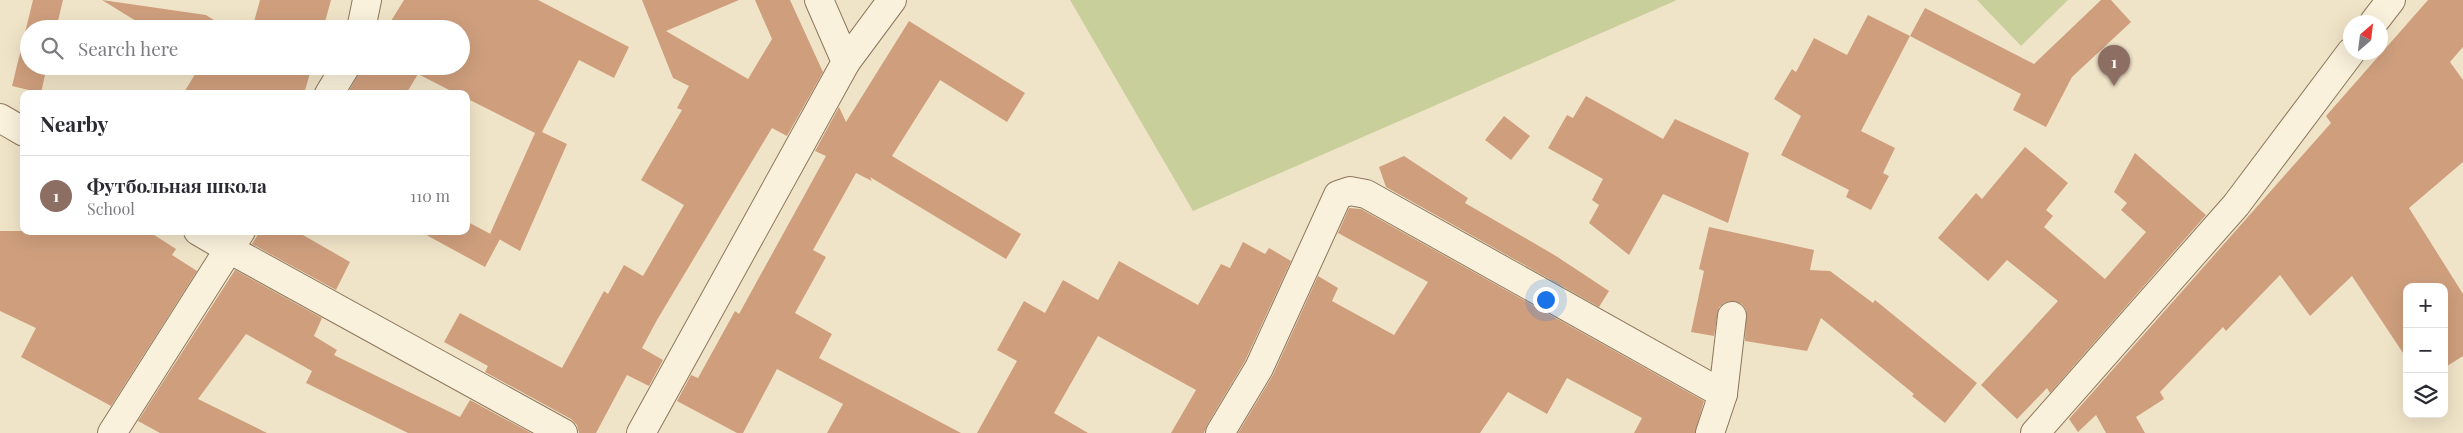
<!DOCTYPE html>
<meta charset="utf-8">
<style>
body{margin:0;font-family:"Playfair Display",serif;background:#f7f7f7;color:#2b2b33}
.controls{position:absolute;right:15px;bottom:15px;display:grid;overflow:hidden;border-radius:10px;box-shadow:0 5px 20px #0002}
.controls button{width:45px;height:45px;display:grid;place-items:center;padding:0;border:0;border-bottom:1px solid #e1e1e2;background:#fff;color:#2b2b33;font:25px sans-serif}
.compass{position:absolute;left:2343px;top:15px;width:45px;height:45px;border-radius:50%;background:#fff;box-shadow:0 5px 20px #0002;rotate:28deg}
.you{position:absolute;left:1545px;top:299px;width:18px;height:18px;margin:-12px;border:4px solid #fff;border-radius:50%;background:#1a73e8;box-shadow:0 0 0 8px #1a73e833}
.badge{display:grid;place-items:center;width:32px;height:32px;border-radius:50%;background:#2563eb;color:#fff;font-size:16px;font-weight:700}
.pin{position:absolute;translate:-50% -41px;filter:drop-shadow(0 1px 2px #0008)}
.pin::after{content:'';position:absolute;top:26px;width:18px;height:15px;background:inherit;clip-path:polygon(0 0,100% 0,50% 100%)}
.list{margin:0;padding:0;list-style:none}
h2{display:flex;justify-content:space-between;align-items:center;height:65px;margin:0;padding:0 20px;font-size:21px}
h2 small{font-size:16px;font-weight:400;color:#7c7c81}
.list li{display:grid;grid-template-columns:32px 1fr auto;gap:15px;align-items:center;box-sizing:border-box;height:80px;padding:0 20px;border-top:1px solid #e1e1e2}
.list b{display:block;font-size:19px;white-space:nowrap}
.list p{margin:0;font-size:16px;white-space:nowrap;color:#7c7c81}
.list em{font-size:16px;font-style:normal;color:#7c7c81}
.icon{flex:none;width:28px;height:28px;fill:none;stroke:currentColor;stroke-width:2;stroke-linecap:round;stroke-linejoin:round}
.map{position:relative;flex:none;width:2463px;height:433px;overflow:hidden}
.search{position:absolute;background:#fff;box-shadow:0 5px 20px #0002;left:20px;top:20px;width:450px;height:55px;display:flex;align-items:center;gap:12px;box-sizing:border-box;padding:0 18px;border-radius:28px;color:#7c7c81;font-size:19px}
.panel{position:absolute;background:#fff;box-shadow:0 5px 20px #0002;left:20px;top:90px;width:450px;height:145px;border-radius:10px}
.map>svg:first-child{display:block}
.green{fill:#c9cf9b}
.building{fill:#cf9f7d}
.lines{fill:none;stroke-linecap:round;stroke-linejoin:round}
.minor-casing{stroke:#8d765c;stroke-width:30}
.minor{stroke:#faf1dc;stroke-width:28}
</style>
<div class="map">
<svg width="2463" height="433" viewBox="0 0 2463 433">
<rect width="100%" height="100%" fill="#f0e4c8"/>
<!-- green -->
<g class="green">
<path d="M 1070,0 L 1677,0 L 1193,211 Z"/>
<path d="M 1977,0 L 2068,0 L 2021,46 Z"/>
</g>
<!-- building -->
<g class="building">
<path d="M 33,0 L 63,0 L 56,29 L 29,29 L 29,66 L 47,66 L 41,93 L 12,86 Z"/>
<path d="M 102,0 L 206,15 L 228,29 L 149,29 Z"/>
<path d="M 260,0 L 331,0 L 323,29 L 252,29 Z"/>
<path d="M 404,0 L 538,0 L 629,47 L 614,78 L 579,60 L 542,132 L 567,144 L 520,251 L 490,234 L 535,133 L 466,98 L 466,94 L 457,94 L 418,74 L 406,94 L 347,94 L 363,66 L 461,66 L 461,29 L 386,29 Z"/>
<path d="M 642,0 L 739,0 L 666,31 L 748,79 L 772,39 L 755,0 L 790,0 L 823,72 L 787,136 L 772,128 L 657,320 L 642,348 L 663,360 L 649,386 L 627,375 L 596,433 L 579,433 L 577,425 L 571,419 L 485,372 L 488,366 L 444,342 L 460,313 L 562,368 L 604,291 L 608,294 L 624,265 L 643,276 L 684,205 L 641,180 L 682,110 L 677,108 L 689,86 L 673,78 Z"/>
<path d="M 2101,0 L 2111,0 L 2131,22 L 2072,77 L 2046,127 L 2013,110 L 2021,94 L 1910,36 L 1925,8 L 2034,64 Z"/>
<path d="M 2428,0 L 2463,0 L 2463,47 L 2450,62 L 2463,80 L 2463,162 L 2409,208 L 2463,294 L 2463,356 L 2444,368 L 2444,287 L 2407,287 L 2407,359 L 2352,276 L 2310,316 L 2280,275 L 2226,331 L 2223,327 L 2160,392 L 2164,399 L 2136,417 L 2145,433 L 2106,433 L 2096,415 L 2078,432 L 2069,419 L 2331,123 L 2326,116 Z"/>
<path d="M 1868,15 L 1910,36 L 1861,131 L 1895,148 L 1883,173 L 1889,176 L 1871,210 L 1846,197 L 1849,190 L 1781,155 L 1801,116 L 1774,99 L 1792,69 L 1796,72 L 1814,38 L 1847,55 Z"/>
<path d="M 909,21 L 1025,93 L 1007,122 L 940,80 L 892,156 L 1021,234 L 1006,259 L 870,177 L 872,181 L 856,173 L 813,250 L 826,257 L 795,313 L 832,334 L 819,358 L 961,433 L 827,433 L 843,404 L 777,369 L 743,433 L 737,433 L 677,401 L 691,375 L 698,378 L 735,311 L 739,314 L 826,156 L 815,151 L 839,107 L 846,122 Z"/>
<path d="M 200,66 L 312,66 L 304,94 L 183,94 Z"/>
<path d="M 1586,96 L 1663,139 L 1675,119 L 1749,153 L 1728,223 L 1663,194 L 1629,255 L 1589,223 L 1599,205 L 1592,200 L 1603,179 L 1548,148 L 1567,115 L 1573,118 Z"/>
<path d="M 1504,116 L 1530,136 L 1511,160 L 1485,140 Z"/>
<path d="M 2025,147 L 2068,183 L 2046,210 L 2053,216 L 2044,227 L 2105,279 L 2146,232 L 2121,210 L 2127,203 L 2114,192 L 2135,153 L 2206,215 L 2050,393 L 2047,388 L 2017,419 L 1981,385 L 2058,301 L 2007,260 L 1988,281 L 1938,238 L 1976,193 L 1982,199 Z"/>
<path d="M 1404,156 L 1468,198 L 1465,203 L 1556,256 L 1609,291 L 1599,307 L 1386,187 L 1379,167 Z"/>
<path d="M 1349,208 L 1361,209 L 1704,401 L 1695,433 L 1634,433 L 1642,418 L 1567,378 L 1547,414 L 1508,392 L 1480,433 L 1238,433 L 1273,375 L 1318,276 L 1338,288 L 1332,301 L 1394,335 L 1428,282 L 1338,233 Z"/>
<path d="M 466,221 L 500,239 L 485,267 L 419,231 L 466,231 Z"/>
<path d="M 1709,227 L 1814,250 L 1810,270 L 1830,271 L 1873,303 L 1875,300 L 1977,383 L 1945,423 L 1912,396 L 1914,394 L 1821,318 L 1807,351 L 1745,341 L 1746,310 L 1742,304 L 1734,301 L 1726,302 L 1719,307 L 1714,336 L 1691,332 L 1704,271 L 1699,269 Z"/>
<path d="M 0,231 L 148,231 L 176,249 L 172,255 L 197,271 L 111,406 L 21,357 L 36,328 L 0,311 Z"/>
<path d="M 260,231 L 296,231 L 350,262 L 336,290 L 252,244 Z"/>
<path d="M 1243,242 L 1265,254 L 1269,248 L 1291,261 L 1245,361 L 1207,425 L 1204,433 L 1171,433 L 1196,390 L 1098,336 L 1054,413 L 1088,433 L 977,433 L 1017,361 L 997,350 L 1024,301 L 1045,313 L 1063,280 L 1098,300 L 1119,261 L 1198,305 L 1221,264 L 1230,268 Z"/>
<path d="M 235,270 L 322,318 L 314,336 L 337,350 L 334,355 L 460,417 L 470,400 L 531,433 L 408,433 L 306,383 L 312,371 L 246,334 L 198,399 L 267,433 L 160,433 L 138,421 Z"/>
</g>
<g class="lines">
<defs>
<g id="minor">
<path d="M 2374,22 L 2391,0"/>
<path d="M 361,29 L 367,0"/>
<path d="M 846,62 L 892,0"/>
<path d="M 329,94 L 346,66"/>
<path d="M 0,118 L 24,132"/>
<path d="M 198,231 L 229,249 L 241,231"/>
<path d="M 1723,394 L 1732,316"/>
<path d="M 112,433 L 229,249 L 563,433"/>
<path d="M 641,433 L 846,62 L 819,0"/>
<path d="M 1220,433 L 1259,368 L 1338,195 L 1350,191 L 1366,194 L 1723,394 L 1710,433"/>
<path d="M 2035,433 L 2236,205 L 2351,52"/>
</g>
</defs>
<!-- minor casing -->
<use href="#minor" class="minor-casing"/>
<!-- minor -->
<use href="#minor" class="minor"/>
</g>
</svg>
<div class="controls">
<button>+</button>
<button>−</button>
<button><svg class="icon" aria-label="layers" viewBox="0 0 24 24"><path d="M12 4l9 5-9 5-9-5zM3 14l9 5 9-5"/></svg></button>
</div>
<svg class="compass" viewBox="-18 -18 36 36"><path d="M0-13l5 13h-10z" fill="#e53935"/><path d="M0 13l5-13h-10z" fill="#7c7c81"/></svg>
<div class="you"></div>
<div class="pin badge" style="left:2114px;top:86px;background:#8d6e63">1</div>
<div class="search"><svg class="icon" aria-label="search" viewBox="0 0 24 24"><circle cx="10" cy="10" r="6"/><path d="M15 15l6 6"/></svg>Search here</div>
<section class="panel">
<h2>Nearby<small></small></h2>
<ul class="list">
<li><span class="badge" style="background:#8d6e63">1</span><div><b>Футбольная школа</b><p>School</p></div><em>110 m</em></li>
</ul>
</section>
</div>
